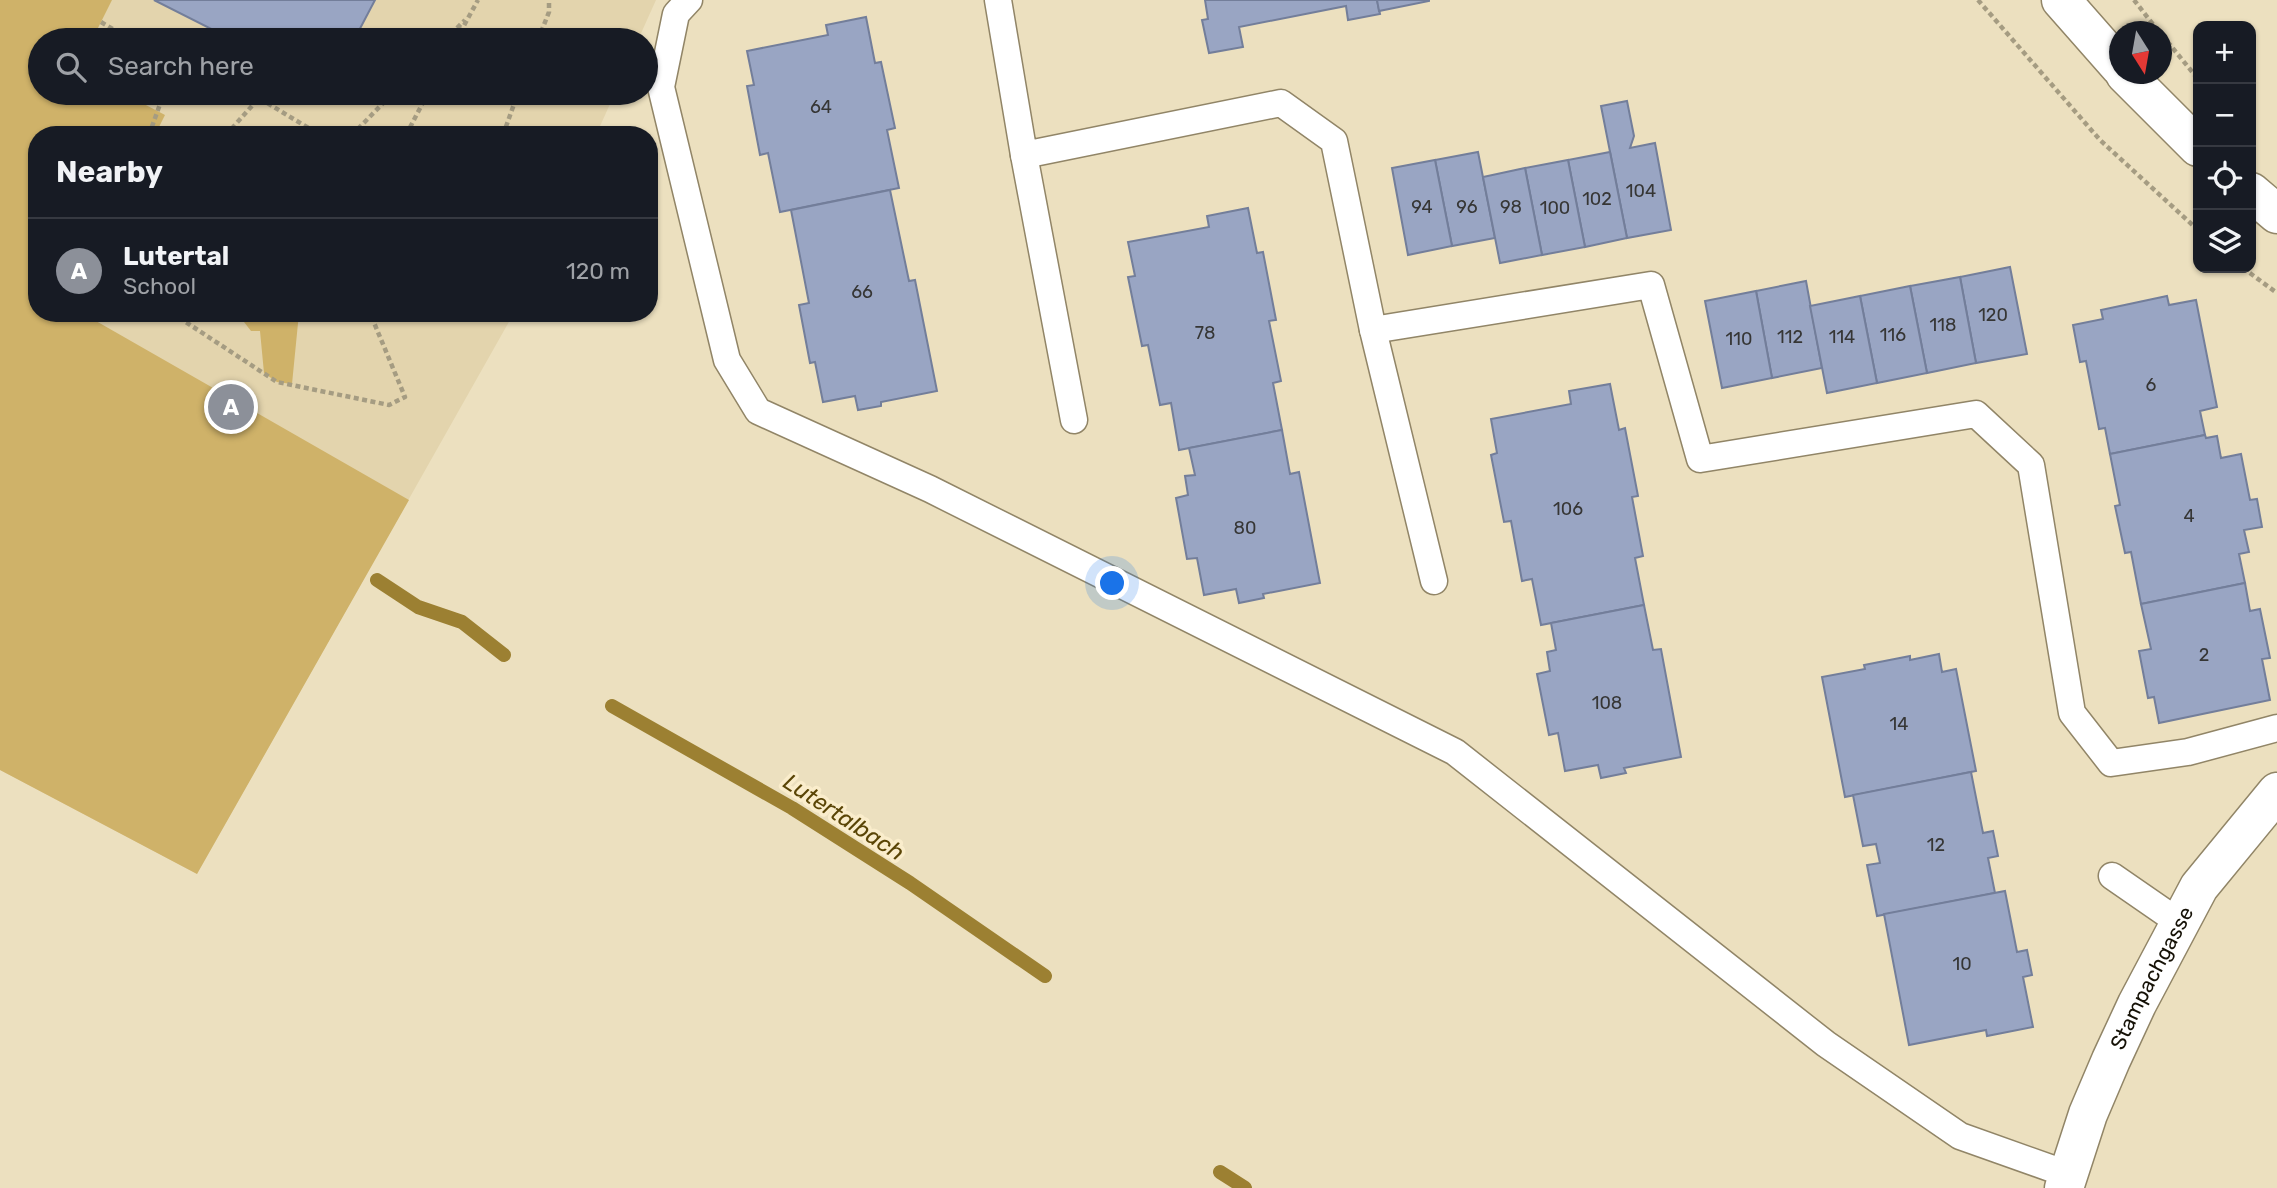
<!DOCTYPE html>
<meta charset="utf-8">
<style>
body{margin:0;font-family:Rubik,sans-serif;background:#242831;color:#f1f3f6}
.controls{position:absolute;right:21px;top:21px;display:grid;overflow:hidden;border-radius:14px;box-shadow:0 2px 5px #0004}
.controls button{width:63px;height:63px;display:grid;place-items:center;padding:0;border:0;border-bottom:2px solid #363941;background:#171b24;color:#f1f3f6;font:35px sans-serif}
.compass{position:absolute;left:2109px;top:21px;width:63px;height:63px;border-radius:50%;background:#171b24;box-shadow:0 2px 5px #0004;rotate:169deg}
.you{position:absolute;left:1113px;top:584px;width:24px;height:24px;margin:-18px;border:5px solid #fff;border-radius:50%;background:#1a73e8;box-shadow:0 0 0 10px #1a73e833}
.badge{display:grid;place-items:center;width:46px;height:46px;border-radius:50%;background:#8c9099;color:#fff;font-size:23px;font-weight:700}
.pin{position:absolute;translate:-50% -50%;border:4px solid #fff;box-shadow:0 2px 7px #0006}
.list{margin:0;padding:0;list-style:none}
h2{display:flex;justify-content:space-between;align-items:center;height:91px;margin:0;padding:0 28px;font-size:30px}
h2 small{font-size:23px;font-weight:400;color:#9ea1a6}
.list li{display:grid;grid-template-columns:46px 1fr auto;gap:21px;align-items:center;box-sizing:border-box;height:105px;padding:0 28px;border-top:2px solid #363941}
.list b{display:block;font-size:26px;white-space:nowrap}
.list p{margin:0;font-size:23px;white-space:nowrap;color:#9ea1a6}
.list em{font-size:23px;font-style:normal;color:#9ea1a6}
.icon{flex:none;width:38px;height:38px;fill:none;stroke:currentColor;stroke-width:2;stroke-linecap:round;stroke-linejoin:round}
.map{position:relative;flex:none;width:2277px;height:1188px;overflow:hidden}
.search{position:absolute;background:#171b24;box-shadow:0 2px 5px #0004;left:28px;top:28px;width:630px;height:77px;display:flex;align-items:center;gap:18px;box-sizing:border-box;padding:0 24px;border-radius:38px;color:#9ea1a6;font-size:26px}
.panel{position:absolute;background:#171b24;box-shadow:0 2px 5px #0004;left:28px;top:126px;width:630px;height:196px;border-radius:28px}
.map>svg:first-child{display:block}
.built{fill:#e3d4ad}
.green{fill:#cfb269}
.lines{fill:none;stroke-linecap:round;stroke-linejoin:round}
.stream{stroke:#9c8032;stroke-width:14}
.building{fill:#99a5c3;stroke:#737e9a;stroke-width:2}
.service-casing{stroke:#918567;stroke-width:29}
.minor-casing{stroke:#918567;stroke-width:41}
.tertiary-casing{stroke:#918567;stroke-width:41}
.path{stroke:#a59c82;stroke-width:4.5;stroke-dasharray:5 3.5;stroke-linecap:butt}
.service{stroke:#fff;stroke-width:26}
.minor{stroke:#fff;stroke-width:38}
.tertiary{stroke:#fff;stroke-width:38}
.labels{text-anchor:middle;stroke-width:7;stroke-linejoin:round;paint-order:stroke}
.number-label{font-size:18px;fill:#363635}
.street-label{font-size:21px;fill:#151106;stroke:#faedcc}
.water-label{font-size:23px;font-style:italic;fill:#5a4506;stroke:#faedcc}
</style>
<div class="map">
<svg width="2277" height="1188" viewBox="0 0 2277 1188">
<rect width="100%" height="100%" fill="#ece0bf"/>
<!-- built -->
<path class="built" d="M 0,0 L 656,0 L 638,40 L 40,40 L 40,93 L 615,93 L 596,135 L 37,135 L 37,313 L 514,313 L 197,874 L 0,770 Z"/>
<!-- green -->
<g class="green">
<path d="M 0,0 L 112,0 L 92,40 L 40,40 L 40,93 L 123,93 L 165,115 L 155,135 L 37,135 L 37,313 L 82,313 L 409,500 L 197,874 L 0,770 Z"/>
<path d="M 237,313 L 299,313 L 292,384 L 277,382 L 264,373 L 260,331 L 251,331 Z"/>
</g>
<g class="lines">
<!-- stream -->
<g class="stream">
<path d="M 377,580 L 418,607 L 462,622 L 504,655"/>
<path d="M 612,706 L 792,808 L 910,883 L 1045,976"/>
<path d="M 1220,1172 L 1245,1188"/>
</g>
</g>
<!-- building -->
<g class="building">
<path d="M 154,0 L 375,0 L 354,40 L 233,40 Z"/>
<path d="M 1205,0 L 1377,0 L 1380,14 L 1348,20 L 1346,6 L 1239,27 L 1243,47 L 1209,53 L 1202,20 L 1208,19 Z"/>
<path d="M 1377,0 L 1429,0 L 1429,1 L 1379,11 Z"/>
<path d="M 866,17 L 875,63 L 881,62 L 895,128 L 887,130 L 899,188 L 780,212 L 768,153 L 760,155 L 747,86 L 754,85 L 747,51 L 828,35 L 826,25 Z"/>
<path d="M 1627,101 L 1634,136 L 1630,148 L 1655,143 L 1671,230 L 1627,238 L 1601,106 Z"/>
<path d="M 1478,152 L 1495,238 L 1452,246 L 1435,160 Z"/>
<path d="M 1610,152 L 1627,238 L 1585,247 L 1568,160 Z"/>
<path d="M 1435,160 L 1452,246 L 1408,255 L 1392,168 Z"/>
<path d="M 1568,160 L 1585,247 L 1542,255 L 1525,168 Z"/>
<path d="M 1525,168 L 1542,255 L 1500,263 L 1483,177 Z"/>
<path d="M 890,190 L 909,281 L 915,280 L 937,391 L 881,402 L 881,406 L 858,410 L 855,396 L 823,402 L 815,362 L 810,363 L 799,305 L 809,303 L 791,210 Z"/>
<path d="M 1248,208 L 1257,253 L 1263,252 L 1276,320 L 1269,321 L 1281,381 L 1273,383 L 1282,430 L 1179,450 L 1171,403 L 1160,405 L 1148,345 L 1142,346 L 1128,277 L 1135,276 L 1128,242 L 1209,227 L 1207,216 Z"/>
<path d="M 2010,267 L 2027,354 L 1976,363 L 1960,277 Z"/>
<path d="M 1960,277 L 1976,363 L 1927,373 L 1910,286 Z"/>
<path d="M 1806,281 L 1822,368 L 1772,378 L 1756,291 Z"/>
<path d="M 1910,286 L 1927,373 L 1877,383 L 1860,296 Z"/>
<path d="M 1756,291 L 1772,378 L 1722,388 L 1705,301 Z"/>
<path d="M 1860,296 L 1877,383 L 1827,393 L 1810,306 Z"/>
<path d="M 2167,296 L 2169,305 L 2196,300 L 2217,407 L 2200,411 L 2205,435 L 2110,454 L 2105,428 L 2099,429 L 2086,361 L 2080,362 L 2073,325 L 2103,319 L 2101,310 Z"/>
<path d="M 1610,384 L 1619,430 L 1625,428 L 1638,496 L 1632,497 L 1643,556 L 1635,558 L 1644,605 L 1541,625 L 1532,579 L 1522,581 L 1511,521 L 1504,522 L 1491,455 L 1497,453 L 1491,419 L 1571,404 L 1569,391 Z"/>
<path d="M 1282,430 L 1290,474 L 1299,472 L 1320,583 L 1263,594 L 1264,598 L 1239,603 L 1236,589 L 1204,595 L 1197,558 L 1187,559 L 1176,498 L 1188,495 L 1185,476 L 1195,475 L 1189,448 Z"/>
<path d="M 2205,435 L 2206,438 L 2217,436 L 2221,458 L 2241,454 L 2250,500 L 2257,499 L 2262,527 L 2244,530 L 2249,552 L 2239,554 L 2245,583 L 2141,604 L 2131,552 L 2125,553 L 2115,506 L 2120,505 L 2110,454 Z"/>
<path d="M 2245,583 L 2250,611 L 2260,609 L 2270,658 L 2262,659 L 2270,700 L 2159,723 L 2154,697 L 2148,698 L 2139,651 L 2151,649 L 2141,604 Z"/>
<path d="M 1644,605 L 1653,650 L 1661,649 L 1681,757 L 1624,768 L 1626,773 L 1601,778 L 1598,765 L 1565,771 L 1558,733 L 1549,735 L 1537,674 L 1550,671 L 1547,652 L 1556,650 L 1551,623 Z"/>
<path d="M 1939,654 L 1942,672 L 1956,669 L 1976,771 L 1845,797 L 1822,677 L 1865,669 L 1864,665 L 1910,656 L 1910,660 Z"/>
<path d="M 1971,772 L 1983,833 L 1993,831 L 1998,856 L 1988,858 L 1995,893 L 1877,916 L 1867,865 L 1880,863 L 1876,844 L 1863,846 L 1853,795 Z"/>
<path d="M 2005,891 L 2017,952 L 2027,950 L 2032,975 L 2023,977 L 2033,1027 L 1987,1036 L 1986,1030 L 1909,1045 L 1884,914 Z"/>
</g>
<g class="lines">
<defs>
<g id="service">
<path d="M 689,0 L 676,14 L 661,87 L 727,360 L 758,411 L 930,489 L 1455,752 L 1826,1044 L 1960,1136 L 2067,1174"/>
<path d="M 998,0 L 1024,155 L 1281,103 L 1334,141 L 1373,330 L 1434,581"/>
<path d="M 1024,155 L 1074,420"/>
<path d="M 1373,330 L 1651,285 L 1700,459 L 1976,414 L 2031,465 L 2072,713 L 2111,763 L 2188,752 L 2277,728"/>
<path d="M 2112,876 L 2180,923"/>
</g>
<g id="minor">
<path id="s1" d="M 2064,1188 L 2088,1114 L 2111,1060 L 2137,1004 L 2199,887 L 2277,792"/>
</g>
<g id="tertiary">
<path d="M 2061,0 L 2120,67"/>
<path d="M 2125,74 L 2198,147"/>
<path d="M 2251,192 L 2277,214"/>
</g>
</defs>
<!-- service casing -->
<use href="#service" class="service-casing"/>
<!-- minor casing -->
<use href="#minor" class="minor-casing"/>
<!-- tertiary casing -->
<use href="#tertiary" class="tertiary-casing"/>
<!-- path -->
<g class="path">
<path d="M 1978,0 L 2100,140 L 2198,230"/>
<path d="M 2134,0 L 2159,32"/>
<path d="M 101,22 L 131,40"/>
<path d="M 2162,35 L 2198,79"/>
<path d="M 445,40 L 465,20"/>
<path d="M 456,40 L 478,0"/>
<path d="M 538,40 L 549,12 L 549,0"/>
<path d="M 149,135 L 164,93"/>
<path d="M 226,135 L 259,98 L 320,135"/>
<path d="M 352,135 L 393,93"/>
<path d="M 406,135 L 428,93"/>
<path d="M 503,135 L 518,93"/>
<path d="M 2243,268 L 2277,293"/>
<path d="M 172,313 L 277,382 L 389,405 L 405,397 L 370,313"/>
</g>
<!-- service -->
<use href="#service" class="service"/>
<!-- minor -->
<use href="#minor" class="minor"/>
<!-- tertiary -->
<use href="#tertiary" class="tertiary"/>
</g>
<g class="labels">
<!-- number labels -->
<g class="number-label">
<text x="821" y="113">64</text>
<text x="1641" y="197">104</text>
<text x="1597" y="205">102</text>
<text x="1422" y="213">94</text>
<text x="1467" y="213">96</text>
<text x="1511" y="213">98</text>
<text x="1555" y="214">100</text>
<text x="862" y="298">66</text>
<text x="1993" y="321">120</text>
<text x="1943" y="331">118</text>
<text x="1205" y="339">78</text>
<text x="1893" y="341">116</text>
<text x="1790" y="343">112</text>
<text x="1842" y="343">114</text>
<text x="1739" y="345">110</text>
<text x="2151" y="391">6</text>
<text x="1568" y="515">106</text>
<text x="2189" y="522">4</text>
<text x="1245" y="534">80</text>
<text x="2204" y="661">2</text>
<text x="1607" y="709">108</text>
<text x="1899" y="730">14</text>
<text x="1936" y="851">12</text>
<text x="1962" y="970">10</text>
</g>
<!-- street labels -->
<g class="street-label">
<text dy="7" stroke="none"><textPath href="#s1" startOffset="228">Stampachgasse</textPath></text>
</g>
<!-- water labels -->
<g class="water-label">
<text transform="translate(844 817) rotate(33)" y="8">Lutertalbach</text>
</g>
</g>
</svg>
<div class="controls">
<button>+</button>
<button>−</button>
<button><svg class="icon" aria-label="locate" viewBox="0 0 24 24"><circle cx="12" cy="12" r="6"/><path d="M12 2v4M12 18v4M2 12h4M18 12h4"/></svg></button>
<button><svg class="icon" aria-label="layers" viewBox="0 0 24 24"><path d="M12 4l9 5-9 5-9-5zM3 14l9 5 9-5"/></svg></button>
</div>
<svg class="compass" viewBox="-18 -18 36 36"><path d="M0-13l5 13h-10z" fill="#e53935"/><path d="M0 13l5-13h-10z" fill="#9ea1a6"/></svg>
<div class="you"></div>
<div class="pin badge" style="left:231px;top:407px">A</div>
<div class="search"><svg class="icon" aria-label="search" viewBox="0 0 24 24"><circle cx="10" cy="10" r="6"/><path d="M15 15l6 6"/></svg>Search here</div>
<section class="panel">
<h2>Nearby<small></small></h2>
<ul class="list">
<li><span class="badge">A</span><div><b>Lutertal</b><p>School</p></div><em>120 m</em></li>
</ul>
</section>
</div>
